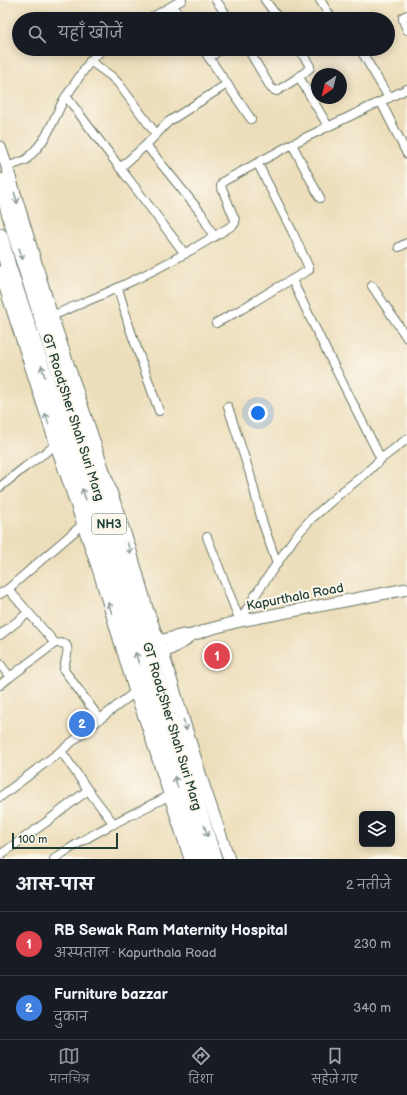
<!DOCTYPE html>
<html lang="hi">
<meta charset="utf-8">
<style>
body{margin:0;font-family:"Balsamiq Sans","Playpen Sans Deva",sans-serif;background:#242831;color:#f1f3f6}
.controls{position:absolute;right:12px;bottom:12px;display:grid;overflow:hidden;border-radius:6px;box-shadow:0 2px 10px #0003}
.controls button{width:36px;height:36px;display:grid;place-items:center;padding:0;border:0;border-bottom:1px solid #363941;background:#171b24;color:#f1f3f6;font:20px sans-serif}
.compass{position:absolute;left:311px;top:68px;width:36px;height:36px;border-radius:50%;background:#171b24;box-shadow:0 2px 10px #0003;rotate:215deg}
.scale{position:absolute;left:12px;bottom:10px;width:106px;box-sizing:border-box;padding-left:4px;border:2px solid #1f3d34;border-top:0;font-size:11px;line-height:14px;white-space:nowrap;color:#1f3d34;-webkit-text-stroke:3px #fbf7ec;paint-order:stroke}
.you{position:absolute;left:258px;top:413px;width:14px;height:14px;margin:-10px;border:3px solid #fff;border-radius:50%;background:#1a73e8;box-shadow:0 0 0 6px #1a73e833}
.badge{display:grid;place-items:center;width:26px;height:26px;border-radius:50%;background:#8c9099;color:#fff;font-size:13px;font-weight:700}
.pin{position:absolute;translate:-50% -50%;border:2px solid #fff;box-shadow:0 1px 4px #0006}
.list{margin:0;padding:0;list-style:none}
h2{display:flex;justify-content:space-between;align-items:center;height:52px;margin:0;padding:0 16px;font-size:17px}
h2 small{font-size:13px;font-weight:400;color:#9ea1a6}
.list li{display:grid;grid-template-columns:26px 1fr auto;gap:12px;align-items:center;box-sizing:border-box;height:64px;padding:0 16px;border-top:1px solid #363941}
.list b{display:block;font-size:15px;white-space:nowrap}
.list p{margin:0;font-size:13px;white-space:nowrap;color:#9ea1a6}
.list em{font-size:13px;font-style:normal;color:#9ea1a6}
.icon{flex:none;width:22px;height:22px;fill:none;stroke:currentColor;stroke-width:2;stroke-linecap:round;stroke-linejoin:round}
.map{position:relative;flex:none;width:407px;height:859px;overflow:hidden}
.search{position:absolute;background:#171b24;box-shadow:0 2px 10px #0003;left:12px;right:12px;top:12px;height:44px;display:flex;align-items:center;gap:10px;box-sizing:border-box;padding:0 14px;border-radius:22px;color:#9ea1a6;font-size:15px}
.sheet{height:180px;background:#171b24}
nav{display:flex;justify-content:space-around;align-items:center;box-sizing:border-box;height:56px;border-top:1px solid #363941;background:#171b24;font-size:11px;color:#9ea1a6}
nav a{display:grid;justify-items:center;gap:2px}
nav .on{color:#8c9099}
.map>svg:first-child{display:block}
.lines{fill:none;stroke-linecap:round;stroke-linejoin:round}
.street-casing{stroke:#677563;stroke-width:10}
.secondary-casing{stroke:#677563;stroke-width:13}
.highway-casing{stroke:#677563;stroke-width:17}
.street{stroke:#fff;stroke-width:8}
.secondary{stroke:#fff;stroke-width:11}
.highway{stroke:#fff;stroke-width:15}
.oneway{stroke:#8f9e9a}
.labels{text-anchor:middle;stroke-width:4;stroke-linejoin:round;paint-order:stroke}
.shield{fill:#fbf7ec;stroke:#61756b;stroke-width:1}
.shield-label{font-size:12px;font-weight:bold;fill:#1f3d34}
.street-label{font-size:13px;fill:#1f3d34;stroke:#fbf7ec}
</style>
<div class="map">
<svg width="407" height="859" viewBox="0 0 407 859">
<rect width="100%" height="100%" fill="#fbf7ec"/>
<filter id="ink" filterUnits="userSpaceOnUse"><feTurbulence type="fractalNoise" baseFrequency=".025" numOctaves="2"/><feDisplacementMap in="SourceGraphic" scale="8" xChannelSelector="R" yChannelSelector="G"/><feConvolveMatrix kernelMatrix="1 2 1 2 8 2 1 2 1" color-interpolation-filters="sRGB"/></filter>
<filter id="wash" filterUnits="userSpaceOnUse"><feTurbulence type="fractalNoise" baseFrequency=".012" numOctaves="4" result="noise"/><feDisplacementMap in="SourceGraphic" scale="16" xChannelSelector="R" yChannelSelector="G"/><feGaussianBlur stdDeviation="0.9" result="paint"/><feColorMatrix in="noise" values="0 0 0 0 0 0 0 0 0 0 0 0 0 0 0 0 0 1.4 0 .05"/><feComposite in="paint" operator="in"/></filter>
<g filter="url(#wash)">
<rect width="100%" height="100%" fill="#eddebb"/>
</g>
<g filter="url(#ink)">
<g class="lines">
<defs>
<g id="street">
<path d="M 216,0 L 229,19"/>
<path d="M 265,0 L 279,19"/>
<path d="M 320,0 L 332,19"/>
<path d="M 173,6 L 182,19"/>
<path d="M 407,15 L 403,17 L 403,20 L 407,30"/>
<path d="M 149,19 L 182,0"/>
<path d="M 203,49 L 251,119"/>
<path d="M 248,49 L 271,88 L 274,90 L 277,91 L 299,77 L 310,68 L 310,66 L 299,49"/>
<path d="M 360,49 L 389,98"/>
<path d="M 209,58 L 221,49"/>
<path d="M 90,61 L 111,76 L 119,84 L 156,134"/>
<path d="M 299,77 L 328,126"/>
<path d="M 66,96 C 105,149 146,201 185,254"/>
<path d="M 381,102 L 407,154"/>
<path d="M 292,144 L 320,198"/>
<path d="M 146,145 L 201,213 L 214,237"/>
<path d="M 7,167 L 26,160 L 38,147 L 46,136 L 51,126 L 63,101 L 90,61 L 103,49"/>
<path d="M 120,168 L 146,145 L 168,122 L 227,84"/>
<path d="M 399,247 L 407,243"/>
<path d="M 292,280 L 321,340 L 381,459"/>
<path d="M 372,286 L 407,338"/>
<path d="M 118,288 L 129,326 L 159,411"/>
<path d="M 52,316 C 74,306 96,298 117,288 C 157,270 196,248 233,225 L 235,223 L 235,220 L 221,186 L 222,183 L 224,181 L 296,142 L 407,89"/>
<path d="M 216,323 L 242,309 L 273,290 L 309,270 L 309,268 L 292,231 L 258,164"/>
<path d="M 228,407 L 250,474 L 262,521 L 277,564"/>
<path d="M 0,487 L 25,467 L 56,445"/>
<path d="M 207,537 L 240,621"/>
<path d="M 8,589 L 55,643 C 57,643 62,643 65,644 C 71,648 64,663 64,670 L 100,719"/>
<path d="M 0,594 L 8,589 L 39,562 L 82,525"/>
<path d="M 240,621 L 254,597 L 295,537 L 311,519 L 343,491 L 365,474 L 381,459 L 407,439"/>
<path d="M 0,635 L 28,613"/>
<path d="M 0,664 L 10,677 L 0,685"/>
<path d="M 10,677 L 55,643"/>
<path d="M 61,751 L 88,790 L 114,824"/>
<path d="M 0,797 L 61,751 L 100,719 L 135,692"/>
<path d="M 0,855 L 45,823 L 88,790"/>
<path d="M 54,859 C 90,834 130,815 169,796"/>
</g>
<g id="secondary">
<path d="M 0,147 L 7,167 L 52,316 L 130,548 L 147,608 L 163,653 L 203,783 L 229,859"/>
<path d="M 0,272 L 56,445 L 99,572 L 135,692 L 147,725 L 190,859"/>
<path d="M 159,641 L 183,635 L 189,636 L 210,629 L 240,621 L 407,589"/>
<path d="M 163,653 L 185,641 L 189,636"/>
</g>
<g id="highway">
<path d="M 0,181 L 20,250 L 78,431 L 99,492 L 214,859"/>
<path d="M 0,236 L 8,266 L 92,518 L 154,716 L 174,773 L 200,859"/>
</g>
</defs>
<!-- street casing -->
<use href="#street" class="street-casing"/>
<!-- secondary casing -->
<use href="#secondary" class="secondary-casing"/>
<!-- highway casing -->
<use href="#highway" class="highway-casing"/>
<!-- street -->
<use href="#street" class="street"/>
<!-- secondary -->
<use href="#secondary" class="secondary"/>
<!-- highway -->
<use href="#highway" class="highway"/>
</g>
<!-- one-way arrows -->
<defs><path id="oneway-shaft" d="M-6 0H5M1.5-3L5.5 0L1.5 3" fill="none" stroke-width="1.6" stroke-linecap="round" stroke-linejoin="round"/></defs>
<g class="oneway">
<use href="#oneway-shaft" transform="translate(16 198) rotate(74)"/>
<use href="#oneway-shaft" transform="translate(21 254) rotate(73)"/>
<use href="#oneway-shaft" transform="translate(43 371) rotate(-108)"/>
<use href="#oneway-shaft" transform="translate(47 419) rotate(-108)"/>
<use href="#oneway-shaft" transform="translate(84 494) rotate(-109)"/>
<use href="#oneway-shaft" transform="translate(129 548) rotate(73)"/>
<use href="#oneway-shaft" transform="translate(110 608) rotate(-107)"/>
<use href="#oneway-shaft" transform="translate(137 658) rotate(-107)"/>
<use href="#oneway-shaft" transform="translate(185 725) rotate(73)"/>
<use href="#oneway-shaft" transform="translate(176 782) rotate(-107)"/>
<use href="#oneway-shaft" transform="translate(206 831) rotate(73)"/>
</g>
</g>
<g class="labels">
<!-- shield labels -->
<rect class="shield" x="92" y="514" width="34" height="20" rx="3"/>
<g class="shield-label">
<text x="109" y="528">NH3</text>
</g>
<!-- street labels -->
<g class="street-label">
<text transform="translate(74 417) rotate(72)" y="5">GT Road;Sher Shah Suri Marg</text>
<text transform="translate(295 596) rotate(-11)" y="5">Kapurthala Road</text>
<text transform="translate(173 726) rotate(73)" y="5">GT Road;Sher Shah Suri Marg</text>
</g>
</g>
</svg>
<div class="controls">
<button><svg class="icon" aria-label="layers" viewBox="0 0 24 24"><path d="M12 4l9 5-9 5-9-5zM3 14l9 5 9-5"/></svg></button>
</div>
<svg class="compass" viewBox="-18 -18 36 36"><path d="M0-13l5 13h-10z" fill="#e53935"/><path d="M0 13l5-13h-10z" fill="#9ea1a6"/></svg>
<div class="scale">100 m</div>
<div class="you"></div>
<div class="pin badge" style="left:217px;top:656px;background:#e0444e">1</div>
<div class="pin badge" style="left:82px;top:724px;background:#3f7fe0">2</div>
<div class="search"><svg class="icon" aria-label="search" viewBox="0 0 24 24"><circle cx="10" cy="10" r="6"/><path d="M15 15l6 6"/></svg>यहाँ खोजें</div>
</div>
<section class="sheet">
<h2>आस-पास<small>2 नतीजे</small></h2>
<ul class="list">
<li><span class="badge" style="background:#e0444e">1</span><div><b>RB Sewak Ram Maternity Hospital</b><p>अस्पताल · Kapurthala Road</p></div><em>230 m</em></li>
<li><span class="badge" style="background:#3f7fe0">2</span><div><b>Furniture bazzar</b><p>दुकान</p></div><em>340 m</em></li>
</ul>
</section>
<nav>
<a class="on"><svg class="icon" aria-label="map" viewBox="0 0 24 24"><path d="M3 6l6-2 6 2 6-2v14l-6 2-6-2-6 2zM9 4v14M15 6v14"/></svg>मानचित्र</a>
<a><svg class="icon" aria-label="directions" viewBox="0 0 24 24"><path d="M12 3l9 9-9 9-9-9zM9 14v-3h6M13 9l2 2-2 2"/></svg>दिशा</a>
<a><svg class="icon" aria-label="saved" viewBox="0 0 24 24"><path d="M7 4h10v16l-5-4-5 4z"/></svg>सहेजे गए</a>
</nav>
